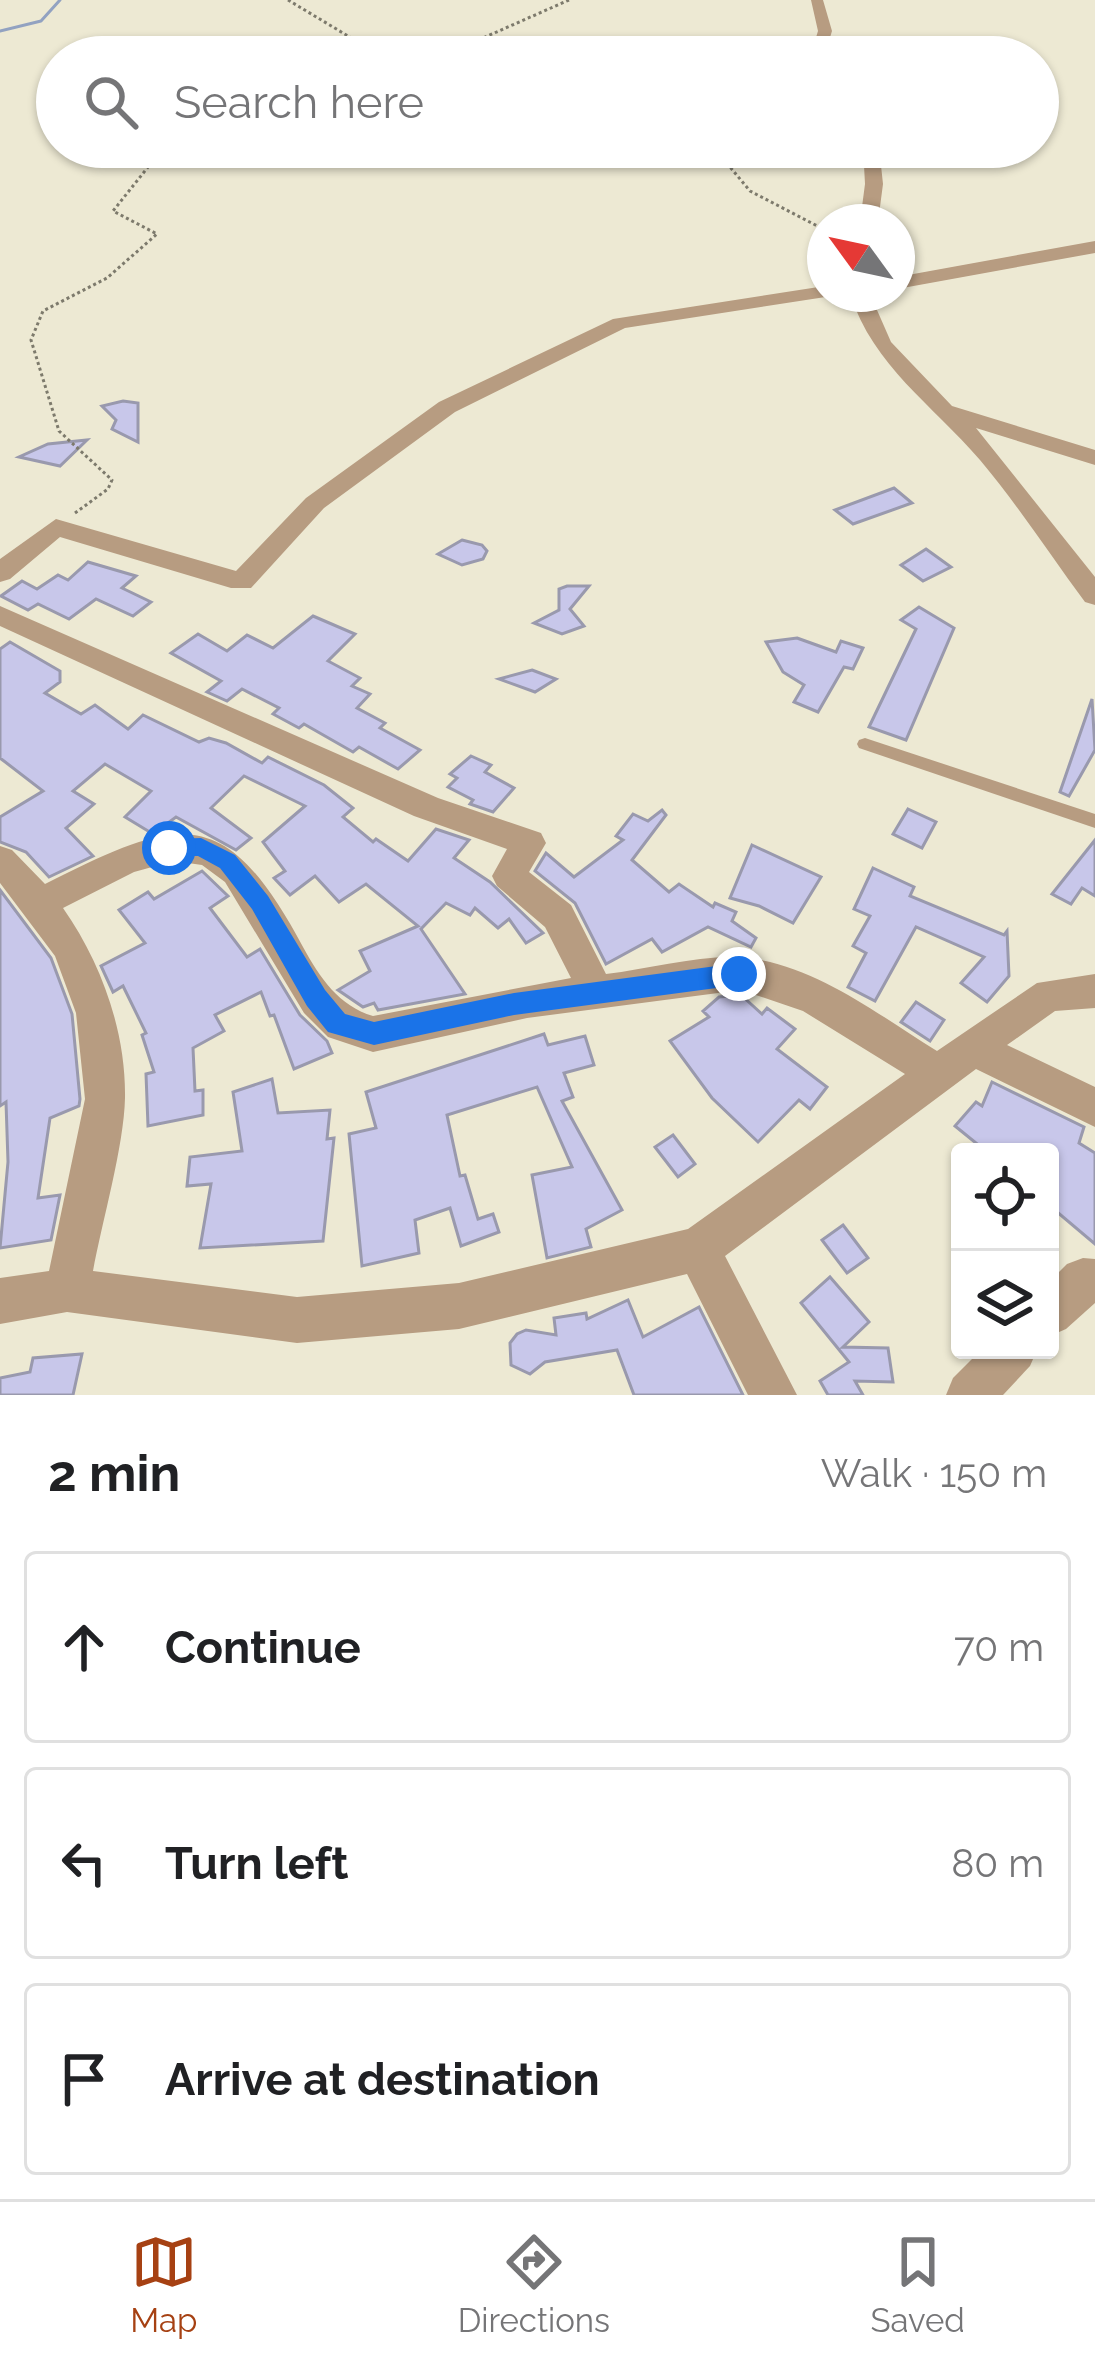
<!DOCTYPE html>
<meta charset="utf-8">
<style>
body{margin:0;font-family:Raleway,sans-serif;background:#f6f6f6;color:#202124}
.controls{position:absolute;right:36px;bottom:36px;display:grid;overflow:hidden;border-radius:12px;box-shadow:0 3px 9px #0004}
.controls button{width:108px;height:108px;display:grid;place-items:center;padding:0;border:0;border-bottom:3px solid #e0e0e0;background:#fff;color:#202124;font:60px sans-serif}
.compass{position:absolute;left:807px;top:204px;width:108px;height:108px;border-radius:50%;background:#fff;box-shadow:0 3px 9px #0004;rotate:303deg}
.stop{position:absolute;width:36px;height:36px;margin:-27px;border:9px solid #1a73e8;border-radius:50%;background:#fff}
.stop.end{background:#1a73e8;border-color:#fff;box-shadow:0 3px 12px #0008}
.list{margin:0;padding:0;list-style:none}
h2{display:flex;justify-content:space-between;align-items:center;height:156px;margin:0;padding:0 48px;font-size:51px}
h2 small{font-size:39px;font-weight:400;color:#757577}
.list li{display:grid;grid-template-columns:78px 1fr auto;gap:36px;align-items:center;box-sizing:border-box;height:192px;margin:0 24px 24px;padding:0 24px;border:3px solid #e0e0e0;border-radius:12px}
.list b{display:block;font-size:45px;white-space:nowrap}
.list em{font-size:39px;font-style:normal;color:#757577}
.icon{flex:none;width:66px;height:66px;fill:none;stroke:currentColor;stroke-width:2;stroke-linecap:round;stroke-linejoin:round}
.map{position:relative;flex:none;width:1095px;height:1395px;overflow:hidden}
.search{position:absolute;background:#fff;box-shadow:0 3px 9px #0004;left:36px;right:36px;top:36px;height:132px;display:flex;align-items:center;gap:30px;box-sizing:border-box;padding:0 42px;border-radius:66px;color:#757577;font-size:45px}
.sheet{height:804px;background:#fff}
nav{display:flex;justify-content:space-around;align-items:center;box-sizing:border-box;height:168px;border-top:3px solid #e0e0e0;background:#fff;font-size:33px;color:#757577}
nav a{display:grid;justify-items:center;gap:6px}
nav .on{color:#a64113}
.map>svg:first-child{display:block}
.lines{fill:none;stroke-linecap:round;stroke-linejoin:round}
.stream{stroke:#92a2c1;stroke-width:3}
.building{fill:#c8c7ea;stroke:#9999ad;stroke-width:3}
.path{stroke:#7d7a6c;stroke-width:3;stroke-dasharray:3 3;stroke-linecap:butt}
.service{fill:#b79c81;fill-rule:evenodd}
.minor{fill:#b79c81;fill-rule:evenodd}
.route{fill:#1a73e8}
</style>
<div class="map">
<svg width="1095" height="1395" viewBox="0 0 1095 1395">
<rect width="100%" height="100%" fill="#ede9d3"/>
<g class="lines">
<!-- stream -->
<path class="stream" d="M 0,31 L 41,21 L 60,0"/>
</g>
<!-- building -->
<g class="building">
<path d="M 123,401 L 138,403 L 138,442 L 112,429 L 116,420 L 102,406 Z"/>
<path d="M 87,440 L 60,466 L 19,457 L 48,444 Z"/>
<path d="M 894,488 L 912,503 L 853,524 L 835,510 Z"/>
<path d="M 462,540 L 482,545 L 487,551 L 483,559 L 462,565 L 438,554 Z"/>
<path d="M 926,549 L 951,567 L 923,581 L 901,565 Z"/>
<path d="M 88,562 L 136,576 L 122,588 L 151,602 L 133,616 L 96,599 L 69,619 L 38,604 L 28,610 L 1,596 L 22,581 L 37,589 L 58,575 L 68,580 Z"/>
<path d="M 567,586 L 589,586 L 570,609 L 584,626 L 562,634 L 534,623 L 559,610 L 559,589 Z"/>
<path d="M 919,607 L 954,628 L 906,740 L 869,727 L 916,629 L 901,620 Z"/>
<path d="M 313,616 L 355,634 L 328,661 L 360,678 L 352,686 L 370,694 L 357,708 L 385,723 L 380,728 L 420,750 L 398,769 L 359,747 L 353,752 L 304,724 L 299,728 L 273,714 L 279,708 L 242,689 L 227,701 L 207,692 L 221,681 L 171,653 L 198,634 L 227,651 L 247,635 L 273,648 Z"/>
<path d="M 797,638 L 836,652 L 841,641 L 863,648 L 853,669 L 844,667 L 818,712 L 794,702 L 804,685 L 783,672 L 766,642 Z"/>
<path d="M 10,642 L 60,671 L 60,682 L 45,693 L 81,714 L 95,705 L 128,729 L 143,715 L 199,742 L 209,738 L 226,743 L 262,763 L 268,757 L 324,785 L 353,808 L 343,817 L 373,842 L 376,839 L 408,861 L 436,829 L 469,840 L 454,858 L 490,882 L 543,933 L 526,943 L 509,919 L 498,928 L 475,908 L 470,915 L 446,903 L 421,929 L 465,994 L 378,1010 L 374,1003 L 363,1007 L 338,990 L 370,971 L 360,951 L 418,926 L 366,884 L 339,902 L 315,876 L 290,895 L 274,878 L 285,871 L 263,842 L 305,806 L 244,776 L 211,808 L 251,838 L 236,850 L 176,817 L 153,834 L 125,817 L 151,791 L 105,764 L 73,791 L 94,804 L 66,828 L 93,856 L 49,877 L 26,852 L 0,842 L 0,817 L 43,791 L 0,758 L 0,649 Z"/>
<path d="M 532,670 L 556,679 L 535,692 L 499,679 Z"/>
<path d="M 1092,699 L 1095,750 L 1069,796 L 1060,792 Z"/>
<path d="M 471,756 L 491,765 L 485,772 L 514,788 L 493,812 L 470,804 L 473,800 L 448,787 L 457,778 L 450,774 Z"/>
<path d="M 908,809 L 936,822 L 922,848 L 893,834 Z"/>
<path d="M 662,810 L 666,815 L 632,860 L 669,892 L 679,884 L 713,907 L 715,903 L 736,912 L 732,921 L 756,938 L 751,947 L 708,927 L 662,952 L 652,939 L 606,964 L 575,903 L 535,871 L 546,853 L 574,877 L 623,840 L 616,836 L 633,814 L 648,821 Z"/>
<path d="M 1095,840 L 1095,896 L 1082,888 L 1071,904 L 1052,894 Z"/>
<path d="M 752,845 L 821,877 L 793,923 L 759,906 L 730,898 Z"/>
<path d="M 873,868 L 914,887 L 910,896 L 1004,935 L 1007,931 L 1009,976 L 987,1002 L 961,983 L 984,957 L 916,927 L 875,1001 L 848,987 L 866,953 L 853,946 L 870,916 L 854,909 Z"/>
<path d="M 202,871 L 228,896 L 210,908 L 247,957 L 260,949 L 300,1015 L 327,1041 L 332,1053 L 294,1069 L 274,1015 L 270,1016 L 261,992 L 215,1015 L 224,1031 L 193,1048 L 195,1091 L 203,1090 L 203,1115 L 148,1126 L 146,1074 L 154,1072 L 142,1035 L 146,1033 L 123,986 L 113,992 L 101,966 L 145,943 L 119,910 L 148,892 L 154,899 Z"/>
<path d="M 0,890 L 51,958 L 72,1014 L 80,1099 L 79,1106 L 50,1118 L 38,1198 L 60,1195 L 51,1240 L 0,1248 L 8,1162 L 6,1102 L 0,1106 Z"/>
<path d="M 741,995 L 762,1014 L 767,1008 L 795,1029 L 777,1049 L 827,1087 L 810,1109 L 799,1100 L 758,1142 L 712,1098 L 670,1041 L 709,1017 L 703,1011 L 719,997 Z"/>
<path d="M 916,1002 L 944,1020 L 930,1041 L 901,1022 Z"/>
<path d="M 544,1034 L 548,1045 L 585,1036 L 594,1065 L 564,1073 L 573,1097 L 562,1101 L 622,1210 L 586,1229 L 591,1247 L 547,1258 L 532,1175 L 572,1167 L 537,1087 L 447,1115 L 460,1176 L 465,1175 L 478,1219 L 493,1214 L 499,1232 L 461,1246 L 450,1208 L 415,1220 L 419,1253 L 362,1266 L 349,1134 L 376,1128 L 366,1092 Z"/>
<path d="M 272,1079 L 278,1113 L 330,1110 L 327,1139 L 334,1138 L 323,1241 L 200,1248 L 211,1184 L 187,1186 L 190,1157 L 242,1151 L 233,1092 Z"/>
<path d="M 992,1082 L 1084,1127 L 1079,1143 L 1095,1153 L 1095,1244 L 1050,1206 L 1050,1152 L 987,1152 L 955,1126 L 976,1102 L 982,1106 Z"/>
<path d="M 673,1135 L 695,1164 L 678,1177 L 655,1147 Z"/>
<path d="M 843,1225 L 868,1258 L 847,1273 L 822,1240 Z"/>
<path d="M 830,1277 L 869,1322 L 843,1347 L 888,1348 L 893,1382 L 855,1381 L 863,1395 L 828,1395 L 820,1381 L 849,1362 L 801,1303 Z"/>
<path d="M 628,1300 L 643,1337 L 699,1307 L 743,1395 L 634,1395 L 617,1350 L 545,1362 L 530,1374 L 511,1365 L 510,1343 L 517,1334 L 526,1330 L 556,1335 L 554,1318 L 586,1313 L 587,1319 Z"/>
<path d="M 82,1354 L 73,1395 L 0,1395 L 0,1378 L 30,1372 L 33,1358 Z"/>
</g>
<g class="lines">
<!-- path -->
<g class="path">
<path d="M 288,0 L 383,57"/>
<path d="M 440,57 L 569,0"/>
<path d="M 694,147 L 730,167 L 750,191 L 825,230"/>
<path d="M 75,513 L 108,489 L 112,480 L 59,431 L 31,340 L 43,311 L 107,278 L 157,234 L 113,211 L 164,147"/>
</g>
<!-- service -->
<path class="service" d="M 865,738 L 1095,814 L 1095,828 L 859,748 L 857,744 L 859,740 Z"/>
<!-- minor -->
<g class="minor">
<path d="M 811,0 L 823,0 L 832,31 L 824,57 L 810,57 L 818,31 Z"/>
<path d="M 863,147 L 879,147 L 883,184 L 878,222 L 860,222 L 865,184 Z"/>
<path d="M 1095,241 L 1095,253 L 897,289 L 897,277 Z"/>
<path d="M 825,286 L 825,294 L 832,296 L 625,328 L 455,412 L 324,508 L 251,588 L 231,588 L 60,537 L 10,579 L 0,582 L 0,559 L 56,519 L 236,571 L 306,498 L 439,402 L 613,319 Z"/>
<path d="M 850,294 L 870,294 L 891,342 L 952,406 L 1095,450 L 1095,465 L 976,428 L 1095,577 L 1095,605 L 1085,602 C 1050,555 1018,505 980,460 C 932,404 874,367 850,294 Z"/>
<path d="M 0,606 L 438,798 L 541,833 L 546,843 L 529,872 L 571,905 L 606,974 C 648,969 694,956 736,957 C 809,960 877,1014 937,1051 L 1037,983 L 1095,974 L 1095,1008 L 1055,1011 L 1007,1045 L 1095,1087 L 1095,1127 L 976,1069 L 725,1256 L 797,1395 L 748,1395 L 687,1274 L 459,1329 L 297,1343 L 67,1312 L 0,1324 L 0,1278 L 49,1271 L 85,1099 L 76,1013 L 55,956 L 0,883 L 0,846 L 12,850 L 45,884 C 181,815 225,802 303,947 C 320,978 339,1006 373,1016 L 571,978 L 545,927 L 497,886 L 492,876 L 507,849 L 414,816 L 0,626 ZM 174,861 L 202,865 L 225,882 L 304,1013 L 328,1037 L 373,1052 L 527,1018 L 741,990 L 803,1011 L 905,1074 L 688,1229 L 459,1283 L 297,1297 L 93,1271 C 102,1222 124,1146 125,1098 C 126,1031 101,962 63,908 L 134,872 Z"/>
<path d="M 1083,1258 L 1095,1259 L 1095,1303 L 1066,1329 L 1050,1336 L 1050,1281 L 1067,1264 Z"/>
<path d="M 981,1350 L 1037,1350 L 1030,1366 L 1003,1395 L 946,1395 L 953,1378 Z"/>
</g>
</g>
<!-- route -->
<path class="route" d="M 201,838 L 235,855 L 268,896 L 325,990 L 345,1014 L 374,1022 L 514,993 L 739,963 L 751,974 L 739,985 L 514,1015 L 374,1045 L 328,1032 L 307,1006 L 252,909 L 220,868 L 198,856 L 169,856 L 158,848 L 169,839 Z"/>
</svg>
<div class="controls">
<button><svg class="icon" aria-label="locate" viewBox="0 0 24 24"><circle cx="12" cy="12" r="6"/><path d="M12 2v4M12 18v4M2 12h4M18 12h4"/></svg></button>
<button><svg class="icon" aria-label="layers" viewBox="0 0 24 24"><path d="M12 4l9 5-9 5-9-5zM3 14l9 5 9-5"/></svg></button>
</div>
<svg class="compass" viewBox="-18 -18 36 36"><path d="M0-13l5 13h-10z" fill="#e53935"/><path d="M0 13l5-13h-10z" fill="#757577"/></svg>
<div class="stop" style="left:169px;top:848px"></div>
<div class="stop end" style="left:739px;top:974px"></div>
<div class="search"><svg class="icon" aria-label="search" viewBox="0 0 24 24"><circle cx="10" cy="10" r="6"/><path d="M15 15l6 6"/></svg>Search here</div>
</div>
<section class="sheet">
<h2>2 min<small>Walk · 150 m</small></h2>
<ul class="list">
<li><svg class="icon" aria-label="ahead" viewBox="0 0 24 24"><path d="M12 20V5M6 11l6-6 6 6"/></svg><div><b>Continue</b></div><em>70 m</em></li>
<li><svg class="icon" aria-label="left" viewBox="0 0 24 24"><path d="M17 20v-9H6M10 6l-5 5 5 5"/></svg><div><b>Turn left</b></div><em>80 m</em></li>
<li><svg class="icon" aria-label="arrive" viewBox="0 0 24 24"><path d="M6 21V4h12l-3 4 3 4H6"/></svg><div><b>Arrive at destination</b></div></li>
</ul>
</section>
<nav>
<a class="on"><svg class="icon" aria-label="map" viewBox="0 0 24 24"><path d="M3 6l6-2 6 2 6-2v14l-6 2-6-2-6 2zM9 4v14M15 6v14"/></svg>Map</a>
<a><svg class="icon" aria-label="directions" viewBox="0 0 24 24"><path d="M12 3l9 9-9 9-9-9zM9 14v-3h6M13 9l2 2-2 2"/></svg>Directions</a>
<a><svg class="icon" aria-label="saved" viewBox="0 0 24 24"><path d="M7 4h10v16l-5-4-5 4z"/></svg>Saved</a>
</nav>
